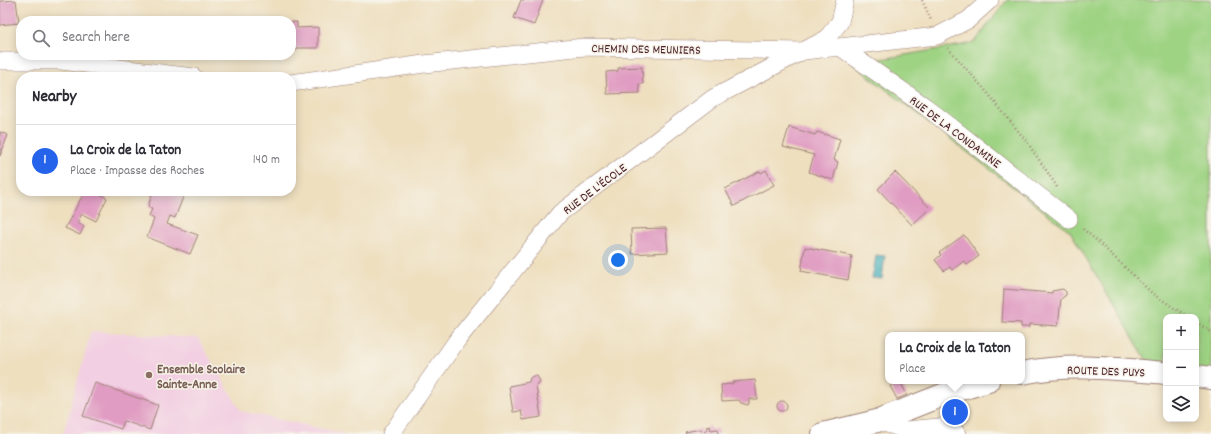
<!DOCTYPE html>
<meta charset="utf-8">
<style>
body{margin:0;font-family:Dekko,sans-serif;background:#f7f7f7;color:#2b2b33}
.controls{position:absolute;right:12px;bottom:12px;display:grid;overflow:hidden;border-radius:8px;box-shadow:0 2px 10px #0003}
.controls button{width:36px;height:36px;display:grid;place-items:center;padding:0;border:0;border-bottom:1px solid #e1e1e2;background:#fff;color:#2b2b33;font:20px sans-serif}
.you{position:absolute;left:618px;top:260px;width:14px;height:14px;margin:-10px;border:3px solid #fff;border-radius:50%;background:#1a73e8;box-shadow:0 0 0 6px #1a73e833}
.badge{display:grid;place-items:center;width:26px;height:26px;border-radius:50%;background:#2563eb;color:#fff;font-size:13px;font-weight:700}
.pin{position:absolute;translate:-50% -50%;border:2px solid #fff;box-shadow:0 1px 4px #0006}
.popup{position:absolute;left:885px;top:332px;width:140px;height:52px;box-sizing:border-box;display:grid;place-content:center;border-radius:8px;background:#fff;filter:drop-shadow(0 1px 3px #0005);font-size:13px;white-space:nowrap;color:#7c7c81}
.popup b{font-size:15px;color:#2b2b33}
.popup::after{content:'';position:absolute;left:50%;top:100%;margin-left:-8px;border:8px solid transparent;border-top-color:#fff}
.list{margin:0;padding:0;list-style:none}
h2{display:flex;justify-content:space-between;align-items:center;height:52px;margin:0;padding:0 16px;font-size:17px}
h2 small{font-size:13px;font-weight:400;color:#7c7c81}
.list li{display:grid;grid-template-columns:26px 1fr auto;gap:12px;align-items:center;box-sizing:border-box;height:72px;padding:0 16px;border-top:1px solid #e1e1e2}
.list b{display:block;font-size:15px;white-space:nowrap}
.list p{margin:0;font-size:13px;white-space:nowrap;color:#7c7c81}
.list em{font-size:13px;font-style:normal;color:#7c7c81}
.icon{flex:none;width:22px;height:22px;fill:none;stroke:currentColor;stroke-width:2;stroke-linecap:round;stroke-linejoin:round}
.map{position:relative;flex:none;width:1211px;height:434px;overflow:hidden}
.search{position:absolute;background:#fff;box-shadow:0 2px 10px #0003;left:16px;top:16px;width:280px;height:44px;display:flex;align-items:center;gap:10px;box-sizing:border-box;padding:0 14px;border-radius:16px;color:#7c7c81;font-size:15px}
.panel{position:absolute;background:#fff;box-shadow:0 2px 10px #0003;left:16px;top:72px;width:280px;height:124px;border-radius:16px}
.map>svg:first-child{display:block}
.built{fill:#f2cfe2}
.green{fill:#9ed383;stroke:#747957}
.water{fill:#3aaab7;stroke:#426471}
.building{fill:#e09cc2}
.lines{fill:none;stroke-linecap:round;stroke-linejoin:round}
.minor-casing{stroke:#9c7f75;stroke-width:18}
.secondary-casing{stroke:#9c7f75;stroke-width:24}
.path{stroke:#9c7f75;stroke-width:2.5;stroke-dasharray:1 3;stroke-linecap:butt}
.minor{stroke:#fff;stroke-width:17}
.secondary{stroke:#fff;stroke-width:22}
.education-dot{fill:#8d6e63;stroke:#f7f3e8;stroke-width:1.5}
.labels{text-anchor:middle;stroke-width:3;stroke-linejoin:round;paint-order:stroke}
.street-label{font-size:13px;fill:#4a1f2b;stroke:#f7f3e8}
.education-label{font-size:13px;font-weight:bold;fill:#785e54;stroke:#f7f3e8;text-anchor:start}
</style>
<div class="map">
<svg width="1211" height="434" viewBox="0 0 1211 434">
<rect width="100%" height="100%" fill="#f7f3e8"/>
<filter id="ink" filterUnits="userSpaceOnUse"><feTurbulence type="fractalNoise" baseFrequency=".025" numOctaves="2"/><feDisplacementMap in="SourceGraphic" scale="8" xChannelSelector="R" yChannelSelector="G"/><feConvolveMatrix kernelMatrix="1 2 1 2 8 2 1 2 1" color-interpolation-filters="sRGB"/></filter>
<filter id="wash" filterUnits="userSpaceOnUse"><feTurbulence type="fractalNoise" baseFrequency=".012" numOctaves="4" result="noise"/><feDisplacementMap in="SourceGraphic" scale="16" xChannelSelector="R" yChannelSelector="G"/><feGaussianBlur stdDeviation="0.9" result="paint"/><feColorMatrix in="noise" values="0 0 0 0 0 0 0 0 0 0 0 0 0 0 0 0 0 1.4 0 .05"/><feComposite in="paint" operator="in"/></filter>
<g filter="url(#wash)">
<rect width="100%" height="100%" fill="#eedfbf"/>
<!-- built -->
<path class="built" d="M 91,331 L 198,338 L 241,411 L 347,434 L 63,434 Z"/>
<!-- green -->
<path class="green" d="M 1007,0 L 1211,0 L 1211,391 L 1196,388 L 1196,317 L 1166,317 L 1166,372 L 1147,361 L 1070,231 L 853,64 L 974,43 Z"/>
<!-- water -->
<path class="water" d="M 876,255 L 885,256 L 882,279 L 872,278 Z"/>
<g id="blocks">
<!-- building -->
<g class="building">
<path d="M 16,0 L 19,23 L 0,25 L 0,1 Z"/>
<path d="M 521,0 L 543,0 L 534,25 L 514,18 Z"/>
<path d="M 291,22 L 297,22 L 297,28 L 318,27 L 318,48 L 297,48 L 297,50 L 291,51 Z"/>
<path d="M 642,67 L 643,84 L 639,84 L 640,93 L 607,94 L 606,72 L 618,71 L 618,68 Z"/>
<path d="M 789,127 L 815,135 L 817,132 L 840,139 L 834,160 L 838,162 L 833,180 L 809,172 L 814,155 L 783,147 Z"/>
<path d="M 0,132 L 8,135 L 0,156 Z"/>
<path d="M 766,170 L 774,185 L 734,206 L 725,189 L 760,171 L 761,173 Z"/>
<path d="M 895,172 L 930,208 L 912,225 L 878,189 Z"/>
<path d="M 85,191 L 94,191 L 107,198 L 96,221 L 82,214 L 77,223 L 84,226 L 80,235 L 65,228 Z"/>
<path d="M 153,191 L 160,193 L 160,191 L 173,191 L 173,193 L 183,197 L 175,218 L 170,216 L 167,224 L 198,235 L 190,254 L 147,237 L 154,219 L 149,216 L 152,209 L 148,207 Z"/>
<path d="M 666,228 L 668,252 L 632,254 L 631,229 Z"/>
<path d="M 964,235 L 979,256 L 967,265 L 964,261 L 952,270 L 950,267 L 944,271 L 935,260 L 941,255 L 939,253 Z"/>
<path d="M 805,247 L 852,256 L 848,280 L 801,271 Z"/>
<path d="M 1004,289 L 1052,293 L 1052,291 L 1063,289 L 1066,292 L 1066,295 L 1061,299 L 1058,326 L 1029,324 L 1029,327 L 1021,327 L 1021,323 L 1002,322 Z"/>
<path d="M 533,376 L 537,376 L 540,381 L 539,384 L 536,386 L 541,417 L 523,420 L 521,411 L 513,412 L 509,386 L 529,382 L 530,378 Z"/>
<path d="M 755,380 L 757,399 L 749,399 L 749,403 L 748,405 L 741,403 L 739,400 L 722,401 L 721,385 L 732,384 L 733,382 Z"/>
<path d="M 900,381 L 907,395 L 897,399 L 890,386 Z"/>
<path d="M 95,383 L 158,405 L 150,430 L 124,421 L 121,429 L 83,416 Z"/>
<circle cx="782" cy="406" r="5"/>
<path d="M 710,426 L 711,430 L 718,429 L 719,434 L 686,434 L 685,432 L 701,429 L 701,431 L 707,430 L 707,427 Z"/>
</g>
</g>
</g>
<g filter="url(#ink)">
<use href="#blocks" fill-opacity="0" stroke="#9c7f75" stroke-width="1"/>
<g class="lines">
<defs>
<g id="minor">
<path d="M 840,47 L 926,107 L 1069,219"/>
<path d="M 0,61 L 61,61 L 194,77"/>
<path d="M 291,83 L 424,64 L 584,47 L 804,51 L 937,36 L 968,20 L 990,0"/>
<path d="M 877,421 L 906,430 L 950,426 L 957,434"/>
<path d="M 391,434 L 458,339 L 560,213 L 713,98 L 826,39 L 840,22 L 845,0"/>
</g>
<g id="secondary">
<path d="M 1022,373 C 1070,363 1118,369 1166,373"/>
<path d="M 1196,376 L 1211,378"/>
<path d="M 823,434 L 877,421 L 945,394 L 988,381"/>
</g>
</defs>
<!-- minor casing -->
<use href="#minor" class="minor-casing"/>
<!-- secondary casing -->
<use href="#secondary" class="secondary-casing"/>
<!-- path -->
<g class="path">
<path d="M 922,0 L 931,20"/>
<path d="M 948,48 L 986,91 L 1027,142 L 1054,182 L 1057,187"/>
<path d="M 1083,229 L 1094,238 L 1153,294 L 1188,317"/>
<path d="M 1196,322 L 1211,332"/>
</g>
<!-- minor -->
<use href="#minor" class="minor"/>
<!-- secondary -->
<use href="#secondary" class="secondary"/>
</g>
</g>
<!-- markers -->
<circle class="education-dot" cx="149" cy="375" r="4"/>
<g class="labels">
<!-- street labels -->
<g class="street-label">
<text transform="translate(646 48) rotate(1)" y="5">CHEMIN DES MEUNIERS</text>
<text transform="translate(956 131) rotate(37)" y="5">RUE DE LA CONDAMINE</text>
<text transform="translate(594 188) rotate(-37)" y="5">RUE DE L'ÉCOLE</text>
<text transform="translate(1106 370) rotate(2)" y="5">ROUTE DES PUYS</text>
</g>
<!-- education labels -->
<g class="education-label">
<text x="157" y="373">Ensemble Scolaire<tspan x="157" dy="15">Sainte-Anne</tspan></text>
</g>
</g>
</svg>
<div class="controls">
<button>+</button>
<button>−</button>
<button><svg class="icon" aria-label="layers" viewBox="0 0 24 24"><path d="M12 4l9 5-9 5-9-5zM3 14l9 5 9-5"/></svg></button>
</div>
<div class="you"></div>
<div class="pin badge" style="left:955px;top:412px">1</div>
<div class="popup"><b>La Croix de la Taton</b>Place</div>
<div class="search"><svg class="icon" aria-label="search" viewBox="0 0 24 24"><circle cx="10" cy="10" r="6"/><path d="M15 15l6 6"/></svg>Search here</div>
<section class="panel">
<h2>Nearby<small></small></h2>
<ul class="list">
<li><span class="badge">1</span><div><b>La Croix de la Taton</b><p>Place · Impasse des Roches</p></div><em>140 m</em></li>
</ul>
</section>
</div>
